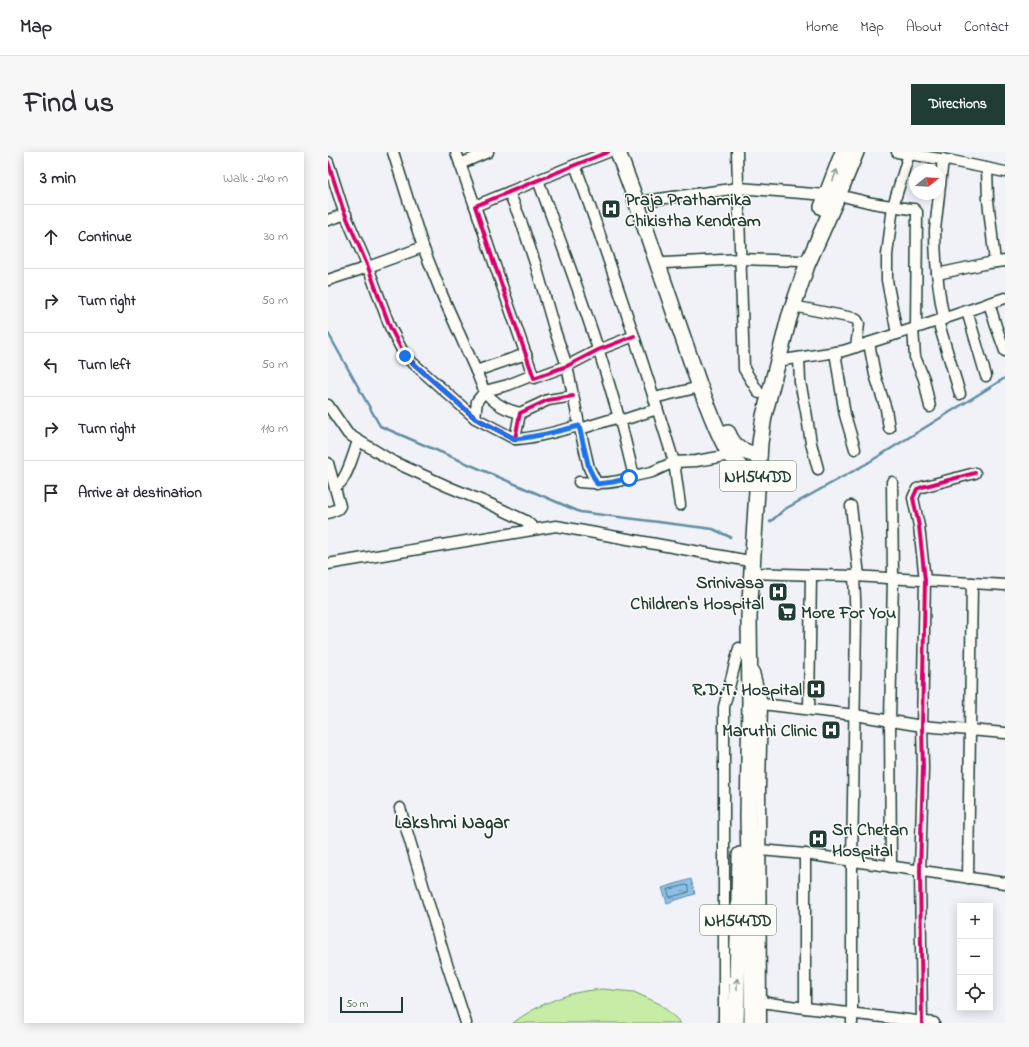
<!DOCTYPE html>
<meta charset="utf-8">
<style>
body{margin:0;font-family:"Indie Flower",sans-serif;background:#f7f7f7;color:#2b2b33}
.controls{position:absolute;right:12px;bottom:12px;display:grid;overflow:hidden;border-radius:0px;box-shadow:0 2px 10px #0003}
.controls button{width:36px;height:36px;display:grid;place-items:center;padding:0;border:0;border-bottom:1px solid #e1e1e2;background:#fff;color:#2b2b33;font:20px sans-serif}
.compass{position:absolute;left:581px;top:12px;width:36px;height:36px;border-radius:50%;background:#fff;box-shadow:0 2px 10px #0003;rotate:72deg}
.scale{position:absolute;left:12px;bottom:10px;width:63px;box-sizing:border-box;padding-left:4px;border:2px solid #1f3d34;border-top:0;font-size:11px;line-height:14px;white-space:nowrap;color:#1f3d34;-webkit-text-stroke:3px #fdfcf7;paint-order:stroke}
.stop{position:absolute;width:12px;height:12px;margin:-9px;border:3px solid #1a73e8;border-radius:50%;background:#fff}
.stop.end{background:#1a73e8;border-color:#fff;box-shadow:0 1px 4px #0008}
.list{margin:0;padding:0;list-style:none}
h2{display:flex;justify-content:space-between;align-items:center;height:52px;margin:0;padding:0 16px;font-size:17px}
h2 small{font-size:13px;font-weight:400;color:#7c7c81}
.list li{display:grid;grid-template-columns:26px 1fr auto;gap:12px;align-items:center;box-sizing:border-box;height:64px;padding:0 16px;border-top:1px solid #e1e1e2}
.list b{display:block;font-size:15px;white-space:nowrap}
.list em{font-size:13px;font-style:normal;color:#7c7c81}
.icon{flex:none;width:22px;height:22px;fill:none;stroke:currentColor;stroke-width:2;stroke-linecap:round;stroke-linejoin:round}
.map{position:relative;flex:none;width:677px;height:871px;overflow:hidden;border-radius:0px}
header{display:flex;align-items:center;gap:24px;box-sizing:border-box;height:56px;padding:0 20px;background:#fff;border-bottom:1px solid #e1e1e2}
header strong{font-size:19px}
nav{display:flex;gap:22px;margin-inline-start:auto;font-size:14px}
.intro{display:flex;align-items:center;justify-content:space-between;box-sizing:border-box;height:96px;padding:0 24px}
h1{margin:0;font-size:28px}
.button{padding:10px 18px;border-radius:0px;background:#1f3d34;color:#fff;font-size:14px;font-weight:700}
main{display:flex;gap:24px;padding:0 24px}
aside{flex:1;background:#fff;border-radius:0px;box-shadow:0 2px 10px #0003}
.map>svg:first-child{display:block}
.grass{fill:#c6eca6;stroke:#72946d}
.water{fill:url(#water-ripples);stroke:#608ca1}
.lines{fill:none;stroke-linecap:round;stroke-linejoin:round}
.shore{stroke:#4b717c;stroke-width:1}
.stream{stroke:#608ca1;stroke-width:2.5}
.minor-casing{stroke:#1f3d34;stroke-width:13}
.highway-casing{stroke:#1f3d34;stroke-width:18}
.minor{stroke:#fdfcf7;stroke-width:10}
.highway{stroke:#fdfcf7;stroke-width:15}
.cycleway-casing{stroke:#fdfcf7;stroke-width:6}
.cycleway{stroke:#d6006c;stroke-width:4}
.oneway{stroke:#8e9c96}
.route{stroke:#1a73e8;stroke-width:5}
.labels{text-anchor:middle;stroke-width:3;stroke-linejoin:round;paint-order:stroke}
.shield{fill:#fdfcf7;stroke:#62766e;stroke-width:1}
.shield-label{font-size:17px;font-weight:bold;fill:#1f3d34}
.poi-label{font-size:18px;font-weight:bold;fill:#1f3d34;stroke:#fdfcf7;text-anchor:start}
.neighbourhood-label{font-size:19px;font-weight:bold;fill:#1f3d34;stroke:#fdfcf7}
</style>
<header>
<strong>Map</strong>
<nav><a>Home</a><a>Map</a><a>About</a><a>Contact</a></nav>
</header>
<div class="intro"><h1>Find us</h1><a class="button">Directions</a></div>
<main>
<aside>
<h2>3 min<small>Walk · 240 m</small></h2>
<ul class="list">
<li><svg class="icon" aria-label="ahead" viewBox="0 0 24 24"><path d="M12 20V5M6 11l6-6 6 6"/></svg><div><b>Continue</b></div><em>30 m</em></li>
<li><svg class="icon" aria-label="right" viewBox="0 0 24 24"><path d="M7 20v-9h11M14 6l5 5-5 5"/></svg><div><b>Turn right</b></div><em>50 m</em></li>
<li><svg class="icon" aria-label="left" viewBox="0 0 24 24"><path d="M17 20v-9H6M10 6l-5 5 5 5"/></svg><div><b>Turn left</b></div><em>50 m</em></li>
<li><svg class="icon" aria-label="right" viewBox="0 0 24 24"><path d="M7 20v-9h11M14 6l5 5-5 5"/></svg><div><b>Turn right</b></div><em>110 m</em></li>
<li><svg class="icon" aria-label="arrive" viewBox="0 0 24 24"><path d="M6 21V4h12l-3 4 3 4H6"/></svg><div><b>Arrive at destination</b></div></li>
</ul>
</aside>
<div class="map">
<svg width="677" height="871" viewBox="0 0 677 871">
<defs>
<pattern id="water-ripples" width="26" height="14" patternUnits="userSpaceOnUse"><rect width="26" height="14" fill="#8cc0e9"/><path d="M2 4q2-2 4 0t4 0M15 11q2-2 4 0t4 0" fill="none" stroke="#729dbe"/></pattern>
</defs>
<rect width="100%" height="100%" fill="#f0f2f8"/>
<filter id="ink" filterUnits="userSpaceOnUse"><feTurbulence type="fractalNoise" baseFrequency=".025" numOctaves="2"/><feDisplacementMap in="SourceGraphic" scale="8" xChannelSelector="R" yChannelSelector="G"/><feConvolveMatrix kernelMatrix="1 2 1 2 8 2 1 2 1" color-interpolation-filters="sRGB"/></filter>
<g filter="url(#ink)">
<!-- grass -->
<path class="grass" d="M 274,837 L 306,840 L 332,852 L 353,871 L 185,871 C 203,857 225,847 247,841 C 256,839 265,838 274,837 Z"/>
<!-- water -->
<path class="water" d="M 363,727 L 367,742 L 339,751 L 334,736 Z"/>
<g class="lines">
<!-- shore -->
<path class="shore" d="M 359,733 C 361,734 362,738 361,740 L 343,745 L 341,744 L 340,740 L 340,738 Z"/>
<!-- stream -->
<g class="stream">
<path d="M 0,181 L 52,274 L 252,360 L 385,377 L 402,385"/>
<path d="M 442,370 L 457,357 L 538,312 L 677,226"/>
</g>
<defs>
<g id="minor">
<path d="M 128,0 L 147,54"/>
<path d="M 280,0 L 247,13 L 147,54 L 165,108 L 206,226 L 239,214 L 270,198 L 306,184"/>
<path d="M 409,0 L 416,217 L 431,241"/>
<path d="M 569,0 L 624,9 L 677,20"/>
<path d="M 615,7 L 607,78 C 607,108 610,138 616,167"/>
<path d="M 0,10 L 15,57 L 40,115 L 62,175 L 77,204 L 147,266 L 187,287 L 192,261 L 220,248 L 245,244"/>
<path d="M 132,12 L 160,0"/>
<path d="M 247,13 C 283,111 315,210 346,310 L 368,309 L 403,303"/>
<path d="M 659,16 L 660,48 L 667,110"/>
<path d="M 210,28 C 238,104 267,181 289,259 C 296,280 300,302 306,324 L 324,320 L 346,310 L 352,353"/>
<path d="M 181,40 L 193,69 L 208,114 L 226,176 L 239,214 L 252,277 L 291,265"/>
<path d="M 510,43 L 544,51 L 583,57 L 586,57 L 589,60 L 588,176"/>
<path d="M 316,49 L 411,36 L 499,43 L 504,45"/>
<path d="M 0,68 L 18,62"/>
<path d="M 95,95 L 115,145 L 148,219 L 198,202"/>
<path d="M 337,111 L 413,107 L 473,109"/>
<path d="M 609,122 L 661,111 L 677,109"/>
<path d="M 0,128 L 40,115 L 95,95 L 65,0"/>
<path d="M 661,151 L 668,174 L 677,199"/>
<path d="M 465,154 L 525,166 L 529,168 L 531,172 L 528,195"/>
<path d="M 639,159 L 658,224"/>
<path d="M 610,169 L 632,242"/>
<path d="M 585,177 L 587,205 L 596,227 L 602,255"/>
<path d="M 569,182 L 559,128 L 559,103 L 565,54 L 581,2"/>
<path d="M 541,191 L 547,223 L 558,257 L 561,276"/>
<path d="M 507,200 L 517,263 L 527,297"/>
<path d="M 471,206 L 472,230 L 478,259 L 483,291 L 490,317"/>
<path d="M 449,209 L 515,199 L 597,173 L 677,146"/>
<path d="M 148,219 C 151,225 153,233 157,239 C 165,251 178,258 192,261"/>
<path d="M 326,246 L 372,235"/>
<path d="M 0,253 L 20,282 L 64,309 L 121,335 L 162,352 L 198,369 L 207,377"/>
<path d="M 147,266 L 149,249 L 157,239 L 180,233 L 205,223"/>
<path d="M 292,269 L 329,257"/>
<path d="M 252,277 L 261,316 L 269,332"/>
<path d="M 187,287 C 206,287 232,278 251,274"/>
<path d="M 0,311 L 12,354 L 10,357 L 0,361"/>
<path d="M 251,330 C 269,332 289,332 306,324"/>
<path d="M 7,335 C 9,333 10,333 12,331 C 20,323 26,300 30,289"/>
<path d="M 523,354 L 531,424"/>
<path d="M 0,412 L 228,374 L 416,408"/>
<path d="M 423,421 L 526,424 L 677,433"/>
<path d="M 426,520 L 434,552 L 432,634 L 433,871"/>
<path d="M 434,552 L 527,563 L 594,574 L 677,581"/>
<path d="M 481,557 L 483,423"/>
<path d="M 72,656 L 117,806 L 138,871"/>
<path d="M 432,698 L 477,702 L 677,731"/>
<path d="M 563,715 L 562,568 L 565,426 L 564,330"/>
<path d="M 640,726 L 644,431"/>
<path d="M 433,850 L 477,856 L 606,871"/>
<path d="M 477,856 L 477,702"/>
<path d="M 396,871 L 396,555 L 411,496"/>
<path d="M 524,871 L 524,709 L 528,469 L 526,424"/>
<path d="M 594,871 L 592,719 L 595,616 L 594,574 L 597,428 L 591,374 L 585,346 L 589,337 L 594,335 L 647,321"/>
</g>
<g id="highway">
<path d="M 290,0 L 307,46 L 372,235 C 381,256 390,285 403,304 C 411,315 421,325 429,335"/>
<path d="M 494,55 L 515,0"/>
<path d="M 400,281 C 406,296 416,301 431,303"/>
<path d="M 408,871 L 412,703"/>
<path d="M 424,871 L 424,833 L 420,665 L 422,551 L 421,465 L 432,291 L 436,264 L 461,166 L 479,113 L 514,34 L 528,0"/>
</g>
</defs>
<!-- minor casing -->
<use href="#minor" class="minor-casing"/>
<!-- highway casing -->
<use href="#highway" class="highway-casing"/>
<!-- minor -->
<use href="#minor" class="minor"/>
<!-- highway -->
<use href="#highway" class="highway"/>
<defs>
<g id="cycleway">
<path d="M 280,0 L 247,13 L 147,54 L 165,108 L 206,226 L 239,214 L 270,198 L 306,184"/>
<path d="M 0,10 L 15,57 L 40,115 L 62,175 L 77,204 L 147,266 L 187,287 L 192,261 L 220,248 L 245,244"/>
<path d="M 594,871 L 592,719 L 595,616 L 594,574 L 597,428 L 591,374 L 585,346 L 589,337 L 594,335 L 647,321"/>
</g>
</defs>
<!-- cycleway casing -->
<use href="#cycleway" class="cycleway-casing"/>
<!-- cycleway -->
<use href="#cycleway" class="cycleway"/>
</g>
<!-- one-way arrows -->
<defs><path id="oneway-shaft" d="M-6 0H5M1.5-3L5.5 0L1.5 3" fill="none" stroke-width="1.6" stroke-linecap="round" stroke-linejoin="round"/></defs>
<g class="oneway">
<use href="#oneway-shaft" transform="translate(507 23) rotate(-69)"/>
<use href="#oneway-shaft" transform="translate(409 832) rotate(-89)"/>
</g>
</g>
<g class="lines" filter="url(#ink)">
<!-- route -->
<path class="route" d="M 77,204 L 147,266 L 187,287 L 196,286 L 218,282 L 251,274 L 261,316 L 269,332 L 285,330 L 301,326"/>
</g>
<!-- icons -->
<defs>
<symbol id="hospital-square" viewBox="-11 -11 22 22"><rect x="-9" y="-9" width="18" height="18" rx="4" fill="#1f3d34" stroke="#fdfcf7"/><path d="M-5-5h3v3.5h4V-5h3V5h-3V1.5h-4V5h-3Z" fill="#fff"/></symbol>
<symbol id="supermarket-square" viewBox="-11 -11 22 22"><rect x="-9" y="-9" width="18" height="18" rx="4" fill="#1f3d34" stroke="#fdfcf7"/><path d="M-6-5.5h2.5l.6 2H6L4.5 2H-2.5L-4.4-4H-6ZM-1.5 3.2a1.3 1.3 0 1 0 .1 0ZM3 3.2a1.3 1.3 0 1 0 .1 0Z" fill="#fff"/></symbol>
</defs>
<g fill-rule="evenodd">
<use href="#hospital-square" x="272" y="46" width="22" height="22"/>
<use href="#hospital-square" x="439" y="429" width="22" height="22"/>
<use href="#supermarket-square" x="448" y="449" width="22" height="22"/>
<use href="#hospital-square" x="477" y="526" width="22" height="22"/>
<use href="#hospital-square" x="492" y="567" width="22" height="22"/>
<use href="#hospital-square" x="479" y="676" width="22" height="22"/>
</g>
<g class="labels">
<!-- shield labels -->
<g class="shield">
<rect x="392" y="309" width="76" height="30" rx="3"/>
<rect x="372" y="753" width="76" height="30" rx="3"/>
</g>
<g class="shield-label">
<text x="430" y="330">NH544DD</text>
<text x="410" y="774">NH544DD</text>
</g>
<!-- poi labels -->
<g class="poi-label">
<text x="297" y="53">Praja Prathamika<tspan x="297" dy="21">Chikistha Kendram</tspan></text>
<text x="436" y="436" text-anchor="end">Srinivasa<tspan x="436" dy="21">Children's Hospital</tspan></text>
<text x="473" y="466">More For You</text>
<text x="474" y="543" text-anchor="end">R.D.T. Hospital</text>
<text x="489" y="584" text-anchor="end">Maruthi Clinic</text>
<text x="504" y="683">Sri Chetan<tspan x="504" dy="21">Hospital</tspan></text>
</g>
<!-- neighbourhood labels -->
<g class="neighbourhood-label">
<text x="124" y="676">Lakshmi Nagar</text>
</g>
</g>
</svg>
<div class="controls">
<button>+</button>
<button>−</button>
<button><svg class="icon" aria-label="locate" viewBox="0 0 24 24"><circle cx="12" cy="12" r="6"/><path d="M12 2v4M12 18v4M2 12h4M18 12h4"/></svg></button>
</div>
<svg class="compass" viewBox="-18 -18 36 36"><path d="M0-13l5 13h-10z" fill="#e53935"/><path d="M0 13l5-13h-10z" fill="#7c7c81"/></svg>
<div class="scale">50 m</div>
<div class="stop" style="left:301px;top:326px"></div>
<div class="stop end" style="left:77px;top:204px"></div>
</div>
</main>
